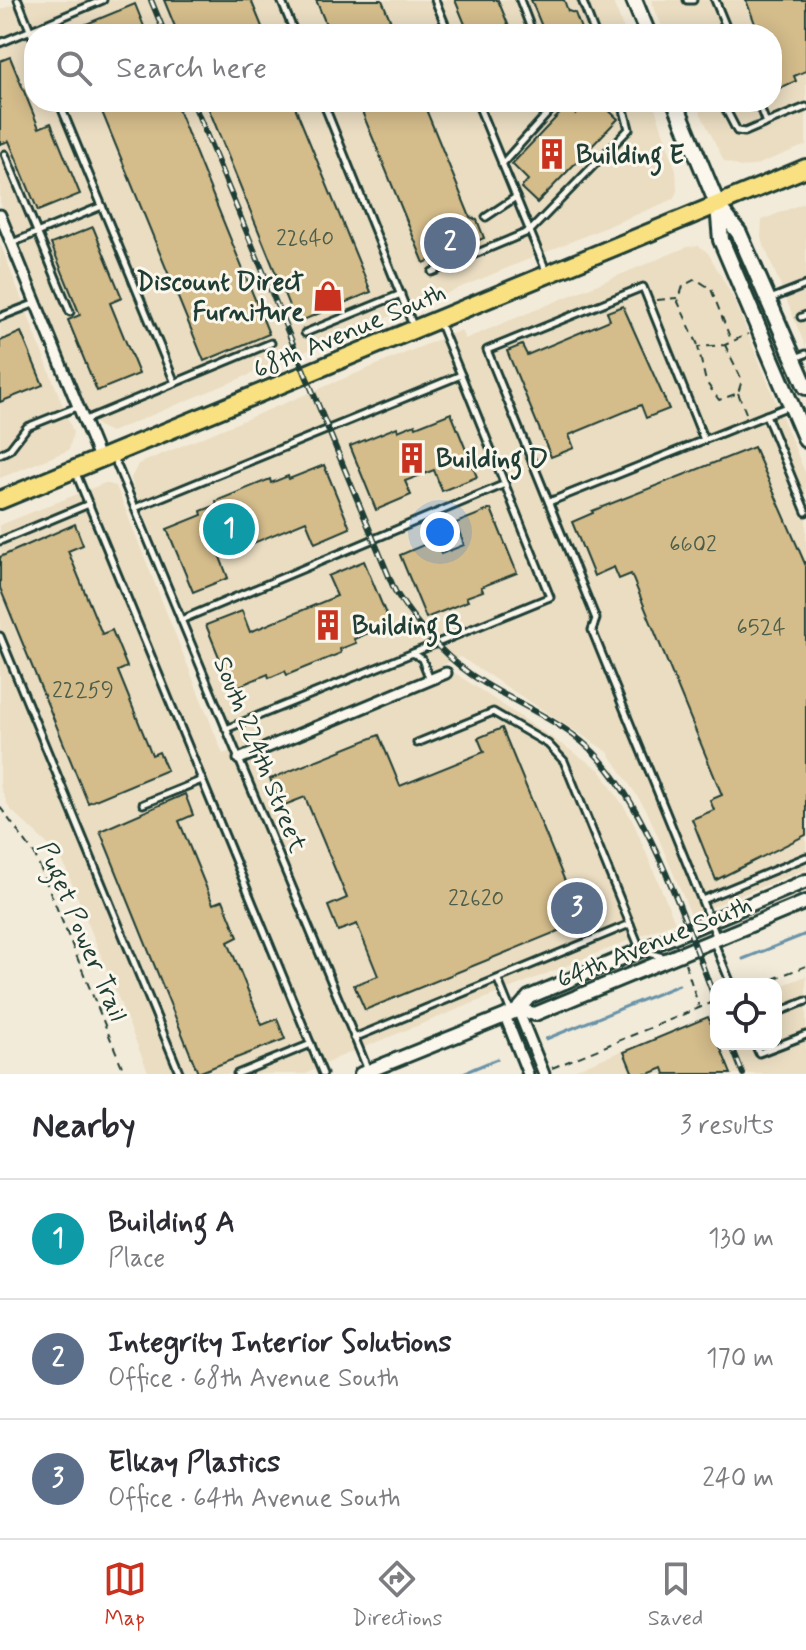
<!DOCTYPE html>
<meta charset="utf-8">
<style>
body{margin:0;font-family:Mynerve,sans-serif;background:#f2f2f3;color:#2b2b33}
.controls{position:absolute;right:24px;bottom:24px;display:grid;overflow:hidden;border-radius:16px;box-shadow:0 4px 20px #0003}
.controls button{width:72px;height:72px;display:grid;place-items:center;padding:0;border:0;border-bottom:2px solid #e1e1e2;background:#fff;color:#2b2b33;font:40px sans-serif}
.you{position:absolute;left:440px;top:532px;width:28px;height:28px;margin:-20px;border:6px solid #fff;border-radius:50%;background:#1a73e8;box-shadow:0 0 0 12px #1a73e833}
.badge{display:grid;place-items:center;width:52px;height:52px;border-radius:50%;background:#c8321e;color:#fff;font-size:26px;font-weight:700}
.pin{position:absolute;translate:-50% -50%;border:4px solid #fff;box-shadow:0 2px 8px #0006}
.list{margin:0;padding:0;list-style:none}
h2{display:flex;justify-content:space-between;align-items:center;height:104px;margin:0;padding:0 32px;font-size:34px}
h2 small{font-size:26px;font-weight:400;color:#7c7c81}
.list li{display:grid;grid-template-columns:52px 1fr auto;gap:24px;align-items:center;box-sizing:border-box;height:120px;padding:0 32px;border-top:2px solid #e1e1e2}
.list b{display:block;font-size:30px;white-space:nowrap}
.list p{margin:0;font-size:26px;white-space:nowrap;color:#7c7c81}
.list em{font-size:26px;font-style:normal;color:#7c7c81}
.icon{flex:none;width:44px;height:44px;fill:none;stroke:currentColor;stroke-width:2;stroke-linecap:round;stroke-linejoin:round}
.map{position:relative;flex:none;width:806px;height:1074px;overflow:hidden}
.search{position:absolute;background:#fff;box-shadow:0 4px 20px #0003;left:24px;right:24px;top:24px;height:88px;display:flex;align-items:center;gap:20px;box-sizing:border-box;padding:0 28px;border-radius:32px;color:#7c7c81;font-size:30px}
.sheet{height:464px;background:#fff}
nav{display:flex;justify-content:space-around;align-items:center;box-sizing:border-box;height:112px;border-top:2px solid #e1e1e2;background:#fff;font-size:22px;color:#7c7c81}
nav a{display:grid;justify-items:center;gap:4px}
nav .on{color:#c8321e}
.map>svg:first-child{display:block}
.built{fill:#eaddc2}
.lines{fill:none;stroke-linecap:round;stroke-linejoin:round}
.stream{stroke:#6993a9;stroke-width:3}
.building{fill:#d4bc8b;stroke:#1f3d34;stroke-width:2}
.service-casing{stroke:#1f3d34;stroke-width:11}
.minor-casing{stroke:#1f3d34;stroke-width:15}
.tertiary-casing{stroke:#1f3d34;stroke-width:18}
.secondary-casing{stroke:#1f3d34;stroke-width:20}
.primary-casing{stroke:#1f3d34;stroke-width:22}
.path{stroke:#1f3d34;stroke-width:2;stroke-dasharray:8 6;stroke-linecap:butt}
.service{stroke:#fbf7ec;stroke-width:5}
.minor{stroke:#fbf7ec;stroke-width:9}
.tertiary{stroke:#fbf7ec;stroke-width:12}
.secondary{stroke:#fbf7ec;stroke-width:14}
.primary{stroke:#f9e181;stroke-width:16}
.rail-casing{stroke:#1f3d34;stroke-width:6}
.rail{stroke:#fbf7ec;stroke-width:3;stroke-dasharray:9;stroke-linecap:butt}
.labels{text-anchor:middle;stroke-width:6;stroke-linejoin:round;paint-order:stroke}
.number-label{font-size:22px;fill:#4c5d4a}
.poi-label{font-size:26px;font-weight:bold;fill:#1f3d34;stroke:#fbf7ec;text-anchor:start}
.street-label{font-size:26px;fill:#1f3d34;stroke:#fbf7ec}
</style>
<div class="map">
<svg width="806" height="1074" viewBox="0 0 806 1074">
<rect width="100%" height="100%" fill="#f3ebd9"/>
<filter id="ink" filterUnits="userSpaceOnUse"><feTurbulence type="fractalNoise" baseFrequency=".0125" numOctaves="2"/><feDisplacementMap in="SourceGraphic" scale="16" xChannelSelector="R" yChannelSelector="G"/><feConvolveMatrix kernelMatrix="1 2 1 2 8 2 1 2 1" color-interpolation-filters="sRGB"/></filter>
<g filter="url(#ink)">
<!-- built -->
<g class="built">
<path d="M 25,0 L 612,0 L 626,34 L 34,34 L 34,102 L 653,102 L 676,170 L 677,190 L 674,199 L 111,432 L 98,426 L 84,411 L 0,202 L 0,10 Z"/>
<path d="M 651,0 L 806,0 L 806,145 L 754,166 L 740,167 L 724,161 L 695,102 L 772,102 L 772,34 L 665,34 Z"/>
<path d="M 806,202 L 806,348 L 761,238 L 762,220 Z"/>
<path d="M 0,243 L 73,432 L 69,450 L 0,478 Z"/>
<path d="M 699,246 L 708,253 L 733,297 L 806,475 L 806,869 L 691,915 L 647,811 L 608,752 L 460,657 L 443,665 L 600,770 L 632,819 L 675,922 L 337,1058 L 306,1074 L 149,1074 L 61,857 L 9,808 L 0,786 L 0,525 L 105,483 L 116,486 L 223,754 L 240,748 L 134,490 L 131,478 L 138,464 L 461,330 L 465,339 L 687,247 Z"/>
<path d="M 806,976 L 806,1074 L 564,1074 L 716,1013 L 716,1044 L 776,1044 L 776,988 Z"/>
</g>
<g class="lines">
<!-- stream -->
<g class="stream">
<path d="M 743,959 L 806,934"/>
<path d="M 546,1039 L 679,985"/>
<path d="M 461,1074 L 497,1059"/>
</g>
</g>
<!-- building -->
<g class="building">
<path d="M 164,0 L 251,0 L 265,34 L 178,34 Z"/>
<path d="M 316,0 L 382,0 L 396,34 L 330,34 Z"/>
<path d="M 455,0 L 498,0 L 512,34 L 469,34 Z"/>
<path d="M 531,0 L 564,0 L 568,11 L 575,13 L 583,34 L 545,34 Z"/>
<path d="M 746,0 L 806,0 L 806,71 L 794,76 L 796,81 L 775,90 L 772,82 L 772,34 L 759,34 Z"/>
<path d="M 135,4 L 147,34 L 62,34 Z"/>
<path d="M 10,57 L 39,128 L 51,123 L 80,194 L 38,211 L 9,141 L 0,144 L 0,61 Z"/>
<path d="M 98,102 L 175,102 L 269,334 L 204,361 Z"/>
<path d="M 206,102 L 293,102 L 371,292 L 296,323 Z"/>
<path d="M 358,102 L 423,102 L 470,217 L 477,220 L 484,238 L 424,263 Z"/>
<path d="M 587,102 L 600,102 L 618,119 L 537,203 L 521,188 L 528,180 L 512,164 L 567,106 L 575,114 Z"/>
<path d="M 93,227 L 122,298 L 110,303 L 139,374 L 97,391 L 68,320 L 80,315 L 51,244 Z"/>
<path d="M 623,306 L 669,409 L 646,418 L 641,405 L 569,435 L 574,448 L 551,457 L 507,351 L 522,345 L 527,355 L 610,320 L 607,312 Z"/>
<path d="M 21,332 L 43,385 L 0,402 L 0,341 Z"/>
<path d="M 451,413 L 477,477 L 442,491 L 434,470 L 405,481 L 411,495 L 376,510 L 350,446 L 397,427 L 398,431 L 415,424 L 416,427 Z"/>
<path d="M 754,447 L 806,566 L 806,835 L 716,880 L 692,819 L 714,810 L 710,800 L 722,795 L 631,574 L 619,579 L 614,567 L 594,576 L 572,522 L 593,513 L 592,511 Z"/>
<path d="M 324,465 L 350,528 L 315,543 L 306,521 L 220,557 L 228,578 L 193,592 L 167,529 L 202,515 L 201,511 L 217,505 L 216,501 L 270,479 L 271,483 L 288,476 L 289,479 Z"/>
<path d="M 491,509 L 517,573 L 481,587 L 483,591 L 466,597 L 468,601 L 426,618 L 400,555 L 435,540 L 441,554 L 464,545 L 456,523 Z"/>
<path d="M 75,524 L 83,545 L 68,551 L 102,634 L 112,630 L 127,667 L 118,671 L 152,755 L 159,752 L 167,770 L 88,803 L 0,588 L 0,557 Z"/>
<path d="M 364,561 L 390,624 L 354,639 L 356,643 L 340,649 L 341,653 L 287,675 L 285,671 L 269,678 L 268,674 L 232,689 L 206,625 L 242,611 L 250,632 L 337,596 L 328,576 Z"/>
<path d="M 502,728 L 571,896 L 585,891 L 595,916 L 365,1010 L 354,985 L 378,976 L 357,924 L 338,931 L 328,906 L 347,898 L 305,797 L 282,806 L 270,779 L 379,735 L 400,786 L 484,752 L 478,738 Z"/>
<path d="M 185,794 L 193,815 L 179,821 L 213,904 L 223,900 L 238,937 L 228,942 L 262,1025 L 277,1019 L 285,1039 L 198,1073 L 100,831 Z"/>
<path d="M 708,1017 L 731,1074 L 665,1074 L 663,1068 L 649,1074 L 633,1074 L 624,1052 Z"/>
</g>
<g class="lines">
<defs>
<g id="service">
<path d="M 18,0 L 34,40"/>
<path d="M 281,0 L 295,34"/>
<path d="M 435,0 L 449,34"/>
<path d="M 520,0 L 533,34"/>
<path d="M 582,0 L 595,34"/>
<path d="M 687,0 L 693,0"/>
<path d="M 715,0 L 729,34"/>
<path d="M 0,43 L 103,0"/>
<path d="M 59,102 L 175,383"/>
<path d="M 323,102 L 414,328"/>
<path d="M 477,102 L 547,273"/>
<path d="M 722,102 L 737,131 L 745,132 L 766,123"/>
<path d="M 758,102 L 766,123 L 806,107"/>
<path d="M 5,154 L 70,312"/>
<path d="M 502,164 L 558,102"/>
<path d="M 486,217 L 516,197"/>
<path d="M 12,243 L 102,206"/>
<path d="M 432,272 L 530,231 L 629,129 L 622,102"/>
<path d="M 770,299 L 806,285"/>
<path d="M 0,317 L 36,303"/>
<path d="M 801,317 L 806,315"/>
<path d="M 305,333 L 401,294"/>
<path d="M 795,358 L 806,354"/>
<path d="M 766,415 L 806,512"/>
<path d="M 85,420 L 271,343"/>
<path d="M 704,440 L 643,287 L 487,350 L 596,619 L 592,630 L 717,938"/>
<path d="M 0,454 L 10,449 L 27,427 L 77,407"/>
<path d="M 114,458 L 368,1070"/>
<path d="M 75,471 L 323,1074"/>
<path d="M 549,502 L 789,406"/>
<path d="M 135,508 L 461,375 L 440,324"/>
<path d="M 0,541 L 89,504"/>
<path d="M 181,620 L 505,484"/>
<path d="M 0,636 L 180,1074"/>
<path d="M 413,653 L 550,597 L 461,375"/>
<path d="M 226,729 L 413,653 L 422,659 L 430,680"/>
<path d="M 417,743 L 493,712 L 548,744 L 564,761 L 630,924"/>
<path d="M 143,804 L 202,780"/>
<path d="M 702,900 L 806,857"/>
<path d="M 713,940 L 731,984"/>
<path d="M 498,980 L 511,1012"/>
<path d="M 776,1013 L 806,1001"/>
<path d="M 354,1038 L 630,924 L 641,951 L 663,957"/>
<path d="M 755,1044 L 759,1053 L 806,1035"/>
<path d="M 237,1074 L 311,1044"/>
</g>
<g id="minor">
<path d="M 0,215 L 100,460"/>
<path d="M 239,759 L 446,673"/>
<path d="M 518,1010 L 544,1074"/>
<path d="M 505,1016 L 528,1074"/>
</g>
<g id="tertiary">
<path d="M 518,1010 L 535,1014 L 806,902"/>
<path d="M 361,1074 L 505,1016 L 518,1010 L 529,997 L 806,881"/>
</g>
<g id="secondary">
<path d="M 634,0 L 648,34"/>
<path d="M 675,102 L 718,206 L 739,233 L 806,387"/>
<path d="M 718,206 L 721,240 L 806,440"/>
</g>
<path id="primary" d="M 0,500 L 806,168"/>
</defs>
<!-- service casing -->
<use href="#service" class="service-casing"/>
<!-- minor casing -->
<use href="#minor" class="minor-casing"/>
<!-- tertiary casing -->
<use href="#tertiary" class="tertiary-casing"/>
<!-- secondary casing -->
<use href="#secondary" class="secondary-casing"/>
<!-- primary casing -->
<use href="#primary" class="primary-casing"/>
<!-- path -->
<g class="path">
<path d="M 657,300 L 677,298"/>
<path d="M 698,345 L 678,302 L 683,286 L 696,279 L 711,289 L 731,340"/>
<path d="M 725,345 L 742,380 L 738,393 L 719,400 L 706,382 L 698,347 L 725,345 L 748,334"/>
<path d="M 738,393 L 746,413"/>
<path d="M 0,807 L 35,855 L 125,1074"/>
<path d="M 685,963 L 699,1007"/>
<path d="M 760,984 L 806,966"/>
<path d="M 552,1068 L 716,1001"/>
</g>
<!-- service -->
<use href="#service" class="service"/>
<!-- minor -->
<use href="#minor" class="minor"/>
<!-- tertiary -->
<use href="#tertiary" class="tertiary"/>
<!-- secondary -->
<use href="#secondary" class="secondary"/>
<!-- primary -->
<use href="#primary" class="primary"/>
<defs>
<g id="rail">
<path d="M 151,0 L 165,34"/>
<path d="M 193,102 L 395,591 C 418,627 447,661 484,683 C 518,704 558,720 588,747 C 645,798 688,928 716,1002"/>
<path d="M 731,1044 L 743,1074"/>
</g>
</defs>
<!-- rail casing -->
<use href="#rail" class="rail-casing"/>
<!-- rail -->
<use href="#rail" class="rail"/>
</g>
</g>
<!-- icons -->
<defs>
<symbol id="building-bare" viewBox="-9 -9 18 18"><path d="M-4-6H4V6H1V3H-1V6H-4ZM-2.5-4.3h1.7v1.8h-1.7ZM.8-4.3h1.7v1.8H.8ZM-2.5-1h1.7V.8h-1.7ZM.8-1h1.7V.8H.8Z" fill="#c8321e" stroke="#fbf7ec" stroke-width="2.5" paint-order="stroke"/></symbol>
<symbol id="shop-bare" viewBox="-9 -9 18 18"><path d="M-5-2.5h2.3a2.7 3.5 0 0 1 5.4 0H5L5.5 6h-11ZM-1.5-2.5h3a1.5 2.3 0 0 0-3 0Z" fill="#c8321e" stroke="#fbf7ec" stroke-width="2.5" paint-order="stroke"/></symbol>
</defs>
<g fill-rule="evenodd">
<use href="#building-bare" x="530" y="132" width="44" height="44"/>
<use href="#shop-bare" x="306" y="274" width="44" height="44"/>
<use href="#building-bare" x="390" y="436" width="44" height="44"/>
<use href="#building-bare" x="306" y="603" width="44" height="44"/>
</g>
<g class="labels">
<!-- number labels -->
<g class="number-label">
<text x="305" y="245">22640</text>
<text x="693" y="551">6602</text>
<text x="761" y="634">6524</text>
<text x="83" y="697">22259</text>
<text x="476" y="905">22620</text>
</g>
<!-- poi labels -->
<g class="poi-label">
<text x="576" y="163">Building E</text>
<text x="304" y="290" text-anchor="end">Discount Direct<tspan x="304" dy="30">Furniture</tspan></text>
<text x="436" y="467">Building D</text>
<text x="352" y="634">Building B</text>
</g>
<!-- street labels -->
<g class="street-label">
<text transform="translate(349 330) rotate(-23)" y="9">68th Avenue South</text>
<text transform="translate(261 754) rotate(68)" y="9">South 224th Street</text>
<text transform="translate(83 931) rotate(67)" y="9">Puget Power Trail</text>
<text transform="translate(654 941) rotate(-22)" y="9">64th Avenue South</text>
</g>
</g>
</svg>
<div class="controls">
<button><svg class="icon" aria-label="locate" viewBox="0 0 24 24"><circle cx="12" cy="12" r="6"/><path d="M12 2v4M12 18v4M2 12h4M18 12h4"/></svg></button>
</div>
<div class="you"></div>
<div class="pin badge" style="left:229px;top:529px;background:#0f9aa8">1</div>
<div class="pin badge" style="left:450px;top:243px;background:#5c6f8a">2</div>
<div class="pin badge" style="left:577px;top:908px;background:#5c6f8a">3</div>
<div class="search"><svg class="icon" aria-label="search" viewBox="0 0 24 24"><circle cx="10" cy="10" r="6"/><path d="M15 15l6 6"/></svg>Search here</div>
</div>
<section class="sheet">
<h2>Nearby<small>3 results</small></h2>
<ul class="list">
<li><span class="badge" style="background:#0f9aa8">1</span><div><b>Building A</b><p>Place</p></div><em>130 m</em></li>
<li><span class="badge" style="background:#5c6f8a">2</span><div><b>Integrity Interior Solutions</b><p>Office · 68th Avenue South</p></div><em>170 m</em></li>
<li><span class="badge" style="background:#5c6f8a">3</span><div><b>Elkay Plastics</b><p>Office · 64th Avenue South</p></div><em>240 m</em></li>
</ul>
</section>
<nav>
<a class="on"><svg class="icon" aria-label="map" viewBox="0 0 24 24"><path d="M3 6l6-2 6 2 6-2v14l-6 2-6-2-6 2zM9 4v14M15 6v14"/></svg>Map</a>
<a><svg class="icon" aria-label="directions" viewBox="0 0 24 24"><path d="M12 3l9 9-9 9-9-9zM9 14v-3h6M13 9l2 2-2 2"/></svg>Directions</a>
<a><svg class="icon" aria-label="saved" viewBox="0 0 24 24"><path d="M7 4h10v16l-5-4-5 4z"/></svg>Saved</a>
</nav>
